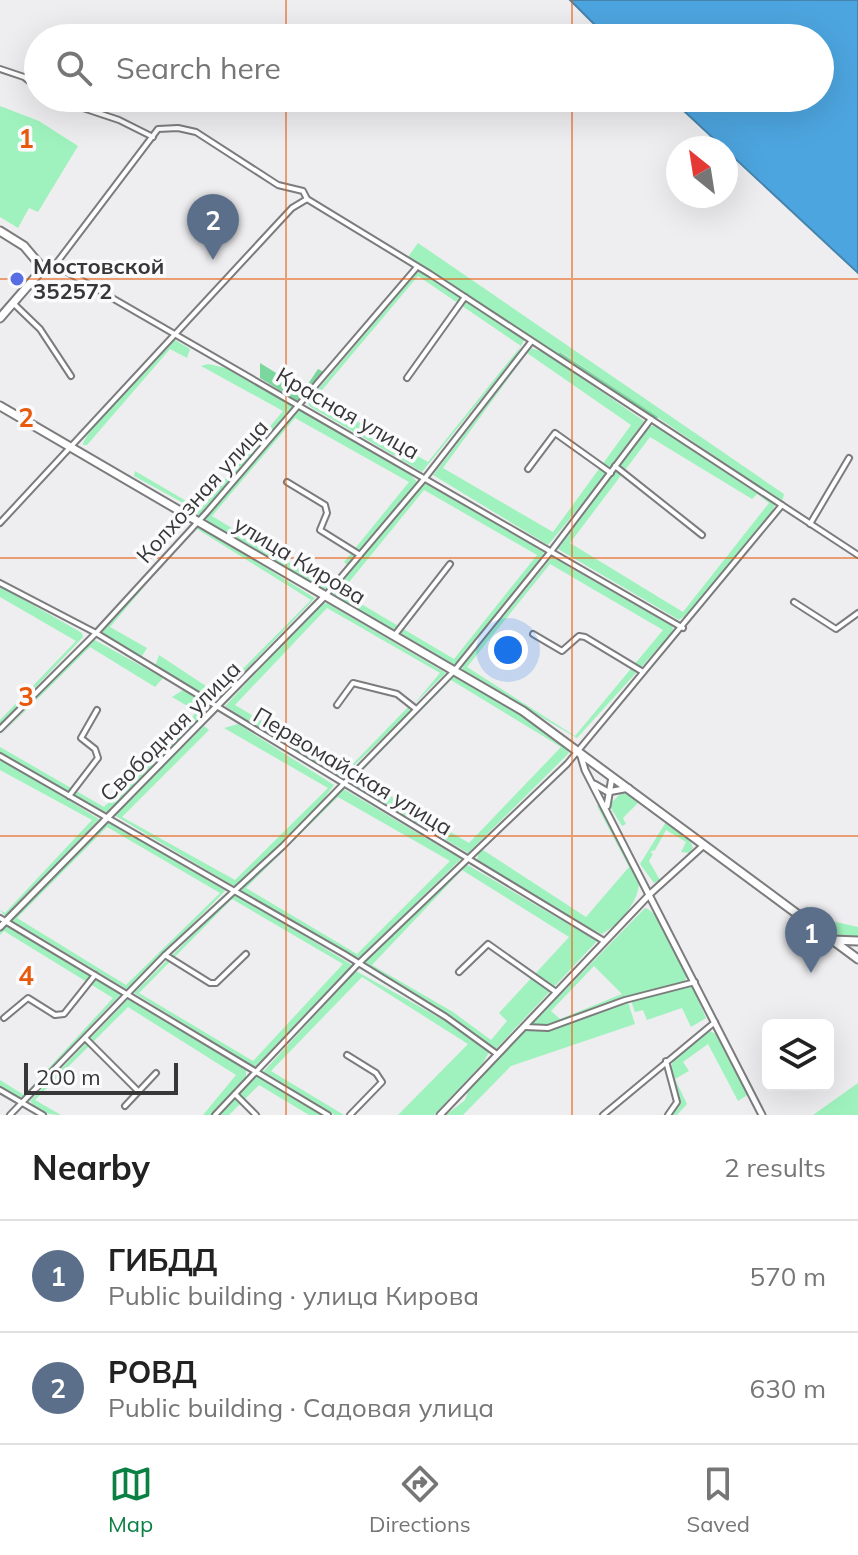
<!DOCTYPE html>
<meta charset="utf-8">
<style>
body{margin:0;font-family:Mulish,sans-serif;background:#f2f2f2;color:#222}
.controls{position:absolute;right:24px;bottom:24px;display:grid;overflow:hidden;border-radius:12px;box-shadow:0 8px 32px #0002}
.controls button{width:72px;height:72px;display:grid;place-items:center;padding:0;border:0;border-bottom:2px solid #e0e0e0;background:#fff;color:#222;font:40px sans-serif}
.compass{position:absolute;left:666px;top:136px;width:72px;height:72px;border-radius:50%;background:#fff;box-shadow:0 8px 32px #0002;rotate:330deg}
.scale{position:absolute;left:24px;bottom:20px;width:154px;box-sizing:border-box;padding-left:8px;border:4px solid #373737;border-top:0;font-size:22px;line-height:28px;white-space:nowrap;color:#373737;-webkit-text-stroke:6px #fbfbfd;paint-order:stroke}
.you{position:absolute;left:508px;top:650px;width:28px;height:28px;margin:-20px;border:6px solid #fff;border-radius:50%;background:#1a73e8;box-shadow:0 0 0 12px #1a73e833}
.badge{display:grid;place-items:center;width:52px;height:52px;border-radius:50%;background:#0b8043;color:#fff;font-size:26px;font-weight:700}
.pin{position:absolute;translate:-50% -66px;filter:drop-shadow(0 2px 4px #0008)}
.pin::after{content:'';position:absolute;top:42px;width:28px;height:24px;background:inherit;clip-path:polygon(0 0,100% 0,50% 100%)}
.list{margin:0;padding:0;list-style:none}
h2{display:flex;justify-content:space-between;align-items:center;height:104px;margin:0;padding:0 32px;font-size:34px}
h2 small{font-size:26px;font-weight:400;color:#767676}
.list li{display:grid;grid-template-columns:52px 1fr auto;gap:24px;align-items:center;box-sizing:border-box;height:112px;padding:0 32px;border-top:2px solid #e0e0e0}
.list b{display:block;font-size:30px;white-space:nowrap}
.list p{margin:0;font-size:26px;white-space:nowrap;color:#767676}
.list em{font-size:26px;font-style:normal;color:#767676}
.icon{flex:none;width:44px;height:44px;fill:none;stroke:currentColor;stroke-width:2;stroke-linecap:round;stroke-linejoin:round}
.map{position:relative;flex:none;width:858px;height:1115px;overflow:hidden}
.search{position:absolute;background:#fff;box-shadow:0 8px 32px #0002;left:24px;right:24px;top:24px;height:88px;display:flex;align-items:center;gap:20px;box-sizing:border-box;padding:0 28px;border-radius:44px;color:#767676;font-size:30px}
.sheet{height:328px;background:#fff}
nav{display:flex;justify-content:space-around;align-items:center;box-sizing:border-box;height:112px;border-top:2px solid #e0e0e0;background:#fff;font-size:22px;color:#767676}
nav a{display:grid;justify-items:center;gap:4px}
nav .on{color:#0b8043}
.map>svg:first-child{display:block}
.green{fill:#9ff2bd;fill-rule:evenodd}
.forest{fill:#7cd79f}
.water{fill:#4da5df;stroke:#4684ad;stroke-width:2}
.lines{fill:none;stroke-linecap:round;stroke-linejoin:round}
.minor-casing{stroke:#7c7c7e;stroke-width:8}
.tertiary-casing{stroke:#7c7c7e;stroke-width:9}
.primary-casing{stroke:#7c7c7e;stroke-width:11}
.minor{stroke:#fff;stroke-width:4}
.tertiary{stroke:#fff;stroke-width:5}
.primary{stroke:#fff;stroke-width:7}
.grid{fill:none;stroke:#e8590c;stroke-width:2;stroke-opacity:0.55}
.poi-dot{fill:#586ee4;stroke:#fbfbfd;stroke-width:3}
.labels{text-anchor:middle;stroke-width:7;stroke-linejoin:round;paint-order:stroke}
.poi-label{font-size:22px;font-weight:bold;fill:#373737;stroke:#fbfbfd;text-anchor:start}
.street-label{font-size:22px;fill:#373737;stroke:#fbfbfd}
.grid-label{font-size:26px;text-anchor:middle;font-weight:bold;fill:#e8590c;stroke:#fbfbfd;stroke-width:7;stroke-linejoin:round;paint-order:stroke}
</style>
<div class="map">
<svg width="858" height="1115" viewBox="0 0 858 1115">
<rect width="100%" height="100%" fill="#eeeef0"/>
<!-- green -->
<g class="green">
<path d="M 0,106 L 39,121 L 78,146 L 38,212 L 29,208 L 18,228 L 0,217 Z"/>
<path d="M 418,243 L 784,494 L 782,502 L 573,360 L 561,352 L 558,356 L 408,257 Z"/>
<path d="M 419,270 L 524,340 L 516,356 L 422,472 L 309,406 L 308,401 ZM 418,276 L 521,346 L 428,462 L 337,410 L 333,416 L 312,402 Z"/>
<path d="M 175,340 L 190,349 L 187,358 L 170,349 L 87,445 L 83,445 C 83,433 161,346 175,340 Z"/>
<path d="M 531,348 L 544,352 L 644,421 L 603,479 L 548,545 L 433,475 ZM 527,353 L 631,425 L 553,532 L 443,468 Z"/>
<path d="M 208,364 L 226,368 L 294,406 L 204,513 L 198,515 L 182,507 L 183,503 L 134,476 L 135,471 L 200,509 L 283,411 L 201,366 Z"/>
<path d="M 299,409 L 410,474 L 418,483 L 348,565 L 344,562 L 409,482 L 295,418 L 212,516 L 326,585 L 333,576 L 336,578 L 325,591 L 204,520 Z"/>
<path d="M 654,425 L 775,505 L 771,514 L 692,611 L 679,620 L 558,549 L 647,428 ZM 650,437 L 752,499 L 757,494 L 769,503 L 683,612 L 570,543 Z"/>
<path d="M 427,483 L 544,552 L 536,567 L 456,664 L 448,664 L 333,595 L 338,583 L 423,484 ZM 424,490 L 537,555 L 454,659 L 341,592 Z"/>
<path d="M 199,526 L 315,598 L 215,702 L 155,666 L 159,655 L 218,694 L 311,600 L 197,529 Z"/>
<path d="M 552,557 L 672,626 L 674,631 L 577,738 L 464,672 L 462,667 ZM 550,564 L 663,630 L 575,736 L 467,667 Z"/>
<path d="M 166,561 L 110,627 L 147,648 L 142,656 L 137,655 L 103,635 L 103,631 Z"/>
<path d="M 0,586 L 82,633 L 83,637 L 0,725 L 0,720 L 76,641 L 0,597 Z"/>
<path d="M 327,603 L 446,673 L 414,704 L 440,673 L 327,608 L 235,705 L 346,771 L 409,706 L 410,712 L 340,779 L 225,706 L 320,605 Z"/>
<path d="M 93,639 L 163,678 L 155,687 L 90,647 L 0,736 Z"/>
<path d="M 454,675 C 486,694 551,722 569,753 L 468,853 L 348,782 ZM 451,680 L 561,747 L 469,843 L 357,776 Z"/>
<path d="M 183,690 L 204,703 L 207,712 L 107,813 L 0,754 L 0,747 L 104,807 L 190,721 L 196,711 L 172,697 Z"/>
<path d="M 238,724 L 334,785 L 311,816 L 235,887 L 114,815 L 204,726 L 209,730 L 122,817 L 235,880 L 328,788 L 224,728 Z"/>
<path d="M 0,758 L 99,819 L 9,915 L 4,915 L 0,910 L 5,913 L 92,820 L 0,770 Z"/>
<path d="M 342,788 L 461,859 L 357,960 L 242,891 L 241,886 ZM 338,797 L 450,861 L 357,954 L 246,888 Z"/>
<path d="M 621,793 L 631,794 L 640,801 L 623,818 L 626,824 L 622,826 L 609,805 Z"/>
<path d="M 600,804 L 639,880 C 640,901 620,924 602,934 L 573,921 L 477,860 L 480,848 L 586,917 L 629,867 L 597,806 Z"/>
<path d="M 107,820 L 227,889 L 128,990 L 11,920 ZM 107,827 L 220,893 L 126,985 L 17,918 Z"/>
<path d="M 666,822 L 690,840 L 693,848 L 689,853 L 681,852 L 686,842 L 666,830 L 655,850 L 650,852 L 653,854 L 649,861 L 660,880 L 654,883 L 640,864 Z"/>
<path d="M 466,864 L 597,941 L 495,1050 L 454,1019 L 367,968 L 364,963 ZM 462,870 L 569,937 L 499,1013 L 507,1021 L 491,1040 L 453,1012 L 372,965 Z"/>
<path d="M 235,893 L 352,965 L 254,1068 L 134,993 ZM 232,899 L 343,964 L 253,1061 L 139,993 Z"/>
<path d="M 807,906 L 823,919 L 858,927 L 858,937 C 837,941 819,922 804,909 Z"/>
<path d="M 645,908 C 661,911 679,960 687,976 L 684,983 L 547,1026 L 530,1026 ZM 594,966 L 622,994 L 560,1019 L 551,1011 Z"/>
<path d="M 7,925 L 121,994 L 21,1099 L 0,1086 L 0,1080 L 24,1095 L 113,998 L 4,931 L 0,935 L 0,929 Z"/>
<path d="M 356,971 L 449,1023 L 489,1052 L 483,1063 L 434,1115 L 398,1115 L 468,1044 L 362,977 L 271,1071 L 344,1115 L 335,1115 L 262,1073 Z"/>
<path d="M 692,986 L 706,1018 L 691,1027 L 682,1008 L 647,1020 L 643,1010 L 635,1012 L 631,1001 Z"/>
<path d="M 128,999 L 246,1070 L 246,1078 L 212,1115 L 203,1115 L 236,1075 L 128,1007 L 35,1100 L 61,1115 C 49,1115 37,1112 30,1101 L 39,1092 Z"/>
<path d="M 628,1002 L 635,1024 L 511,1066 L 463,1115 L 446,1115 L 465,1100 L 469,1088 L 526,1030 L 544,1031 Z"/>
<path d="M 710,1031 L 718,1035 L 749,1094 L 738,1101 L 708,1044 L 683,1062 L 689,1071 L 675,1079 L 687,1104 L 677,1115 L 671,1115 L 678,1103 L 671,1066 L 675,1058 Z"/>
<path d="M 255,1077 L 259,1077 L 321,1115 L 309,1115 L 259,1085 L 229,1115 L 217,1115 Z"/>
<path d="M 858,1083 L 858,1115 L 813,1115 Z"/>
</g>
<!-- forest -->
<g class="forest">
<path d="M 560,352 L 658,417 L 656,420 L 558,356 Z"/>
<path d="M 260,363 L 304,390 L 318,369 L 324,372 L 297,401 L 260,378 Z"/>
</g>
<!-- water -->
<path class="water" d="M 570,0 L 858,0 L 858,273 L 670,98 L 820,98 L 820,38 L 608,38 Z"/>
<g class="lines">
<defs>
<g id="minor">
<path d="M 0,69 L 24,77 L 38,88"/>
<path d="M 53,98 L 119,120 L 153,137"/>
<path d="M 40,265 L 55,265 L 683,628"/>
<path d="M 55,265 L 158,129 L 178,128 L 196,132 L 278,185 L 303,191 L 307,199 L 430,274 L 858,555"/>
<path d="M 13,303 L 40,329 L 71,376"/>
<path d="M 407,378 L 465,297"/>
<path d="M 615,466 L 702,535"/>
<path d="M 528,469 L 555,433 L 611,473"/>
<path d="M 287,482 L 325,505 L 327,513 L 320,530 L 360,555"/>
<path d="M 0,523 L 292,208 L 307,199"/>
<path d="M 810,524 L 849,458"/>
<path d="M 0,583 L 96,633 L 604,941"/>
<path d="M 326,595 L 425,478 L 531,342"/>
<path d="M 794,602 L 836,629 L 858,613"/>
<path d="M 533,634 L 562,651 L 579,636 L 585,637 L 643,672"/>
<path d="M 394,636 L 450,564"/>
<path d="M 337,705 L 353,683 L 397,694 L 416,709"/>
<path d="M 0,729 L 96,633 L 207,512 L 417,267"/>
<path d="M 0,756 L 344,954 L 446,1017 L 497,1054"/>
<path d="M 69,796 L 98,758 L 95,749 L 81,738 L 97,710"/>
<path d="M 0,918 L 328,1115"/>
<path d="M 165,955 L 210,983 L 216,983 L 246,954"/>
<path d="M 459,972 L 488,944 L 556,992"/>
<path d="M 4,1018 L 28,998 L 55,1015 L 64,1014 L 95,975"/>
<path d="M 525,1027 L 548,1028 L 625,1000 L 695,982"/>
<path d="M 86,1039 L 138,1091"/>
<path d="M 347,1055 L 376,1073 L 382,1082 L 350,1115"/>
<path d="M 666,1061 L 677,1102 L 668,1115"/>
<path d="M 0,1090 L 43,1115"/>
<path d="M 235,1094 L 256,1115"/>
<path d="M 125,1106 L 156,1073"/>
<path d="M 10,1115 L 165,955 L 283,846 L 454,671 L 552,550 L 651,419"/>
<path d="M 215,1115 L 357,965 L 567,764 L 782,505"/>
<path d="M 603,1115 L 715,1022"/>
</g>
<g id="tertiary">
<path d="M 580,753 L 585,770 L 762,1115"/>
<path d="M 594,784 L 608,792 L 629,788"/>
<path d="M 607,806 L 612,777"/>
<path d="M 0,927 L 325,596"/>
<path d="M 440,1115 L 651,893 L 704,845"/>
</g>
<g id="primary">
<path d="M 0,231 L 24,246 L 40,265 L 39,273 L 0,318"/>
<path d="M 0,406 L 523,711 L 858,959"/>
<path d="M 832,940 L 858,941"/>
</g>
</defs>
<!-- minor casing -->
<use href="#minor" class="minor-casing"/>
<!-- tertiary casing -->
<use href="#tertiary" class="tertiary-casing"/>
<!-- primary casing -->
<use href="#primary" class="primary-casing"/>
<!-- minor -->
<use href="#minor" class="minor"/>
<!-- tertiary -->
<use href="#tertiary" class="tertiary"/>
<!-- primary -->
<use href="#primary" class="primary"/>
</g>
<!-- grid -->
<path class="grid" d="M 286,0 L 286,38M 572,0 L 572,38M 286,98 L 286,1115M 572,98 L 572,1115M 0,279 L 858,279M 0,558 L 858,558M 0,836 L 858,836"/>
<!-- markers -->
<circle class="poi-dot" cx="17" cy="279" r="8"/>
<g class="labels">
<!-- poi labels -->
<g class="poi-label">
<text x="33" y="274">Мостовской<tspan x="33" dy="25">352572</tspan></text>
</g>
<!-- street labels -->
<g class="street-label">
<text transform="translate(348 413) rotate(30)" y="8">Красная улица</text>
<text transform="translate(202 491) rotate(-48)" y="8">Колхозная улица</text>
<text transform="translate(300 560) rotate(31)" y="8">улица Кирова</text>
<text transform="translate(170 731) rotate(-45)" y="8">Свободная улица</text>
<text transform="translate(353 771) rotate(31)" y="8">Первомайская улица</text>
</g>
</g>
<g class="grid-label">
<text x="26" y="148">1</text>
<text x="26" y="427">2</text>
<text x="26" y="706">3</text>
<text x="26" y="985">4</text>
</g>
</svg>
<div class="controls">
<button><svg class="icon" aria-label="layers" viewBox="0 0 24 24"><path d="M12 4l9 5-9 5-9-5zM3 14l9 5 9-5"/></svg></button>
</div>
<svg class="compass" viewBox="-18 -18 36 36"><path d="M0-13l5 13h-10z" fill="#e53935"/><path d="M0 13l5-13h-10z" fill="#767676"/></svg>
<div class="scale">200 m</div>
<div class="you"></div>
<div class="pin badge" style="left:811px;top:973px;background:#5c6f8a">1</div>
<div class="pin badge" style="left:213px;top:260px;background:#5c6f8a">2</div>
<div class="search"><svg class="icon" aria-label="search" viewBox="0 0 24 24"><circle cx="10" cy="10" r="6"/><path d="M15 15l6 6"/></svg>Search here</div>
</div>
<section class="sheet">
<h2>Nearby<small>2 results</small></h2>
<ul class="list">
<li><span class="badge" style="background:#5c6f8a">1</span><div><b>ГИБДД</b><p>Public building · улица Кирова</p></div><em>570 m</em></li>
<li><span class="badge" style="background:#5c6f8a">2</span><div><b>РОВД</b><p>Public building · Садовая улица</p></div><em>630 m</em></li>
</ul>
</section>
<nav>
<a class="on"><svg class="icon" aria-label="map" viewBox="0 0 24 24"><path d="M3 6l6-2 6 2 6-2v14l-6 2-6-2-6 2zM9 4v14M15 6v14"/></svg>Map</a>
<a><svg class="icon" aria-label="directions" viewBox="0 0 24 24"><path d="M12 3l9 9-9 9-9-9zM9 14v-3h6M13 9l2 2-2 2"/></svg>Directions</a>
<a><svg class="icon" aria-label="saved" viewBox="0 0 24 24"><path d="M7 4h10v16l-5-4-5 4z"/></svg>Saved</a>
</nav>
